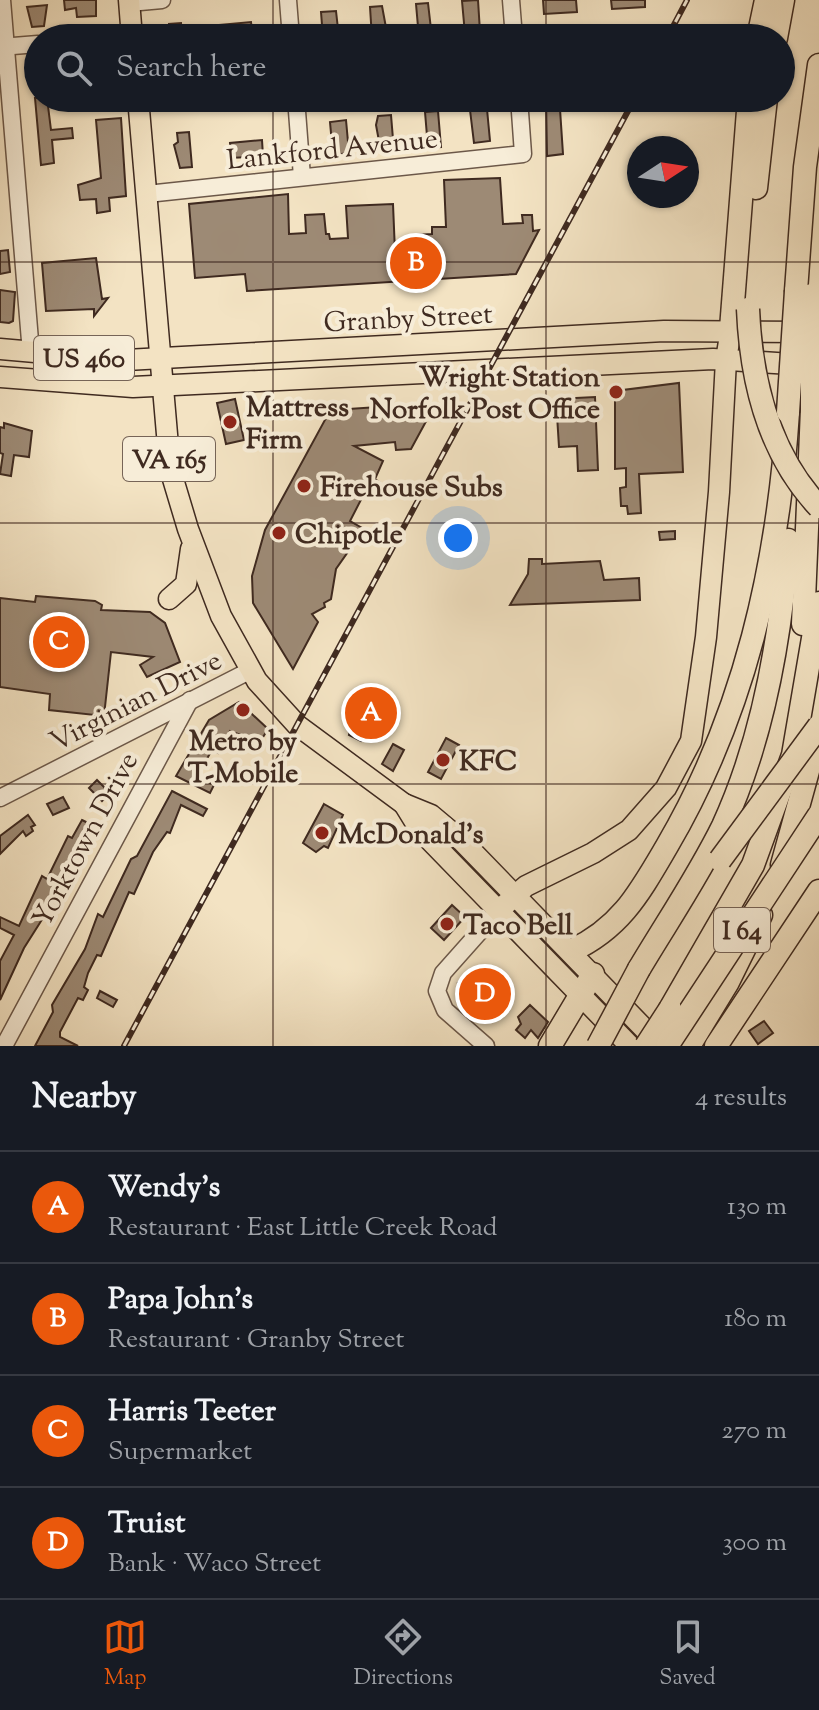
<!DOCTYPE html>
<meta charset="utf-8">
<style>
body{margin:0;font-family:"Sorts Mill Goudy",serif;background:#20242c;color:#f1f3f6}
.compass{position:absolute;left:627px;top:136px;width:72px;height:72px;border-radius:50%;background:#171b24;box-shadow:0 2px 6px #0004;rotate:78deg}
.you{position:absolute;left:458px;top:538px;width:28px;height:28px;margin:-20px;border:6px solid #fff;border-radius:50%;background:#1a73e8;box-shadow:0 0 0 12px #1a73e833}
.badge{display:grid;place-items:center;width:52px;height:52px;border-radius:50%;background:#ea580c;color:#fff;font-size:26px;font-weight:700}
.pin{position:absolute;translate:-50% -50%;border:4px solid #fff;box-shadow:0 2px 8px #0006}
.list{margin:0;padding:0;list-style:none}
h2{display:flex;justify-content:space-between;align-items:center;height:104px;margin:0;padding:0 32px;font-size:34px}
h2 small{font-size:26px;font-weight:400;color:#9ea1a6}
.list li{display:grid;grid-template-columns:52px 1fr auto;gap:24px;align-items:center;box-sizing:border-box;height:112px;padding:0 32px;border-top:2px solid #363941}
.list b{display:block;font-size:30px;white-space:nowrap}
.list p{margin:0;font-size:26px;white-space:nowrap;color:#9ea1a6}
.list em{font-size:26px;font-style:normal;color:#9ea1a6}
.icon{flex:none;width:44px;height:44px;fill:none;stroke:currentColor;stroke-width:2;stroke-linecap:round;stroke-linejoin:round}
.map{position:relative;flex:none;width:819px;height:1046px;overflow:hidden}
.search{position:absolute;background:#171b24;box-shadow:0 2px 6px #0004;left:24px;right:24px;top:24px;height:88px;display:flex;align-items:center;gap:20px;box-sizing:border-box;padding:0 28px;border-radius:44px;color:#9ea1a6;font-size:30px}
.sheet{height:552px;background:#171b24}
nav{display:flex;justify-content:space-around;align-items:center;box-sizing:border-box;height:112px;border-top:2px solid #363941;background:#171b24;font-size:22px;color:#9ea1a6}
nav a{display:grid;justify-items:center;gap:4px}
nav .on{color:#ea580c}
.map>svg:first-child{display:block}
.building{fill:#9d8a75;stroke:#3f2a20;stroke-width:2}
.lines{fill:none;stroke-linecap:round;stroke-linejoin:round}
.minor-casing{stroke:#6c5849;stroke-width:19}
.major-casing{stroke:#3f2a20;stroke-width:23}
.highway-casing{stroke:#3f2a20;stroke-width:25}
.minor{stroke:#f7edd8;stroke-width:16}
.major{stroke:#f3e3c3;stroke-width:20}
.highway{stroke:#f3e3c3;stroke-width:22}
.rail-casing{stroke:#3f2a20;stroke-width:6}
.rail{stroke:#f7edd8;stroke-width:3;stroke-dasharray:9;stroke-linecap:butt}
.highway-bridge-casing{stroke:#3f2a20;stroke-width:25;stroke-linecap:butt}
.highway-bridge{stroke:#f3e3c3;stroke-width:22}
.grid{fill:none;stroke:#3f2a20;stroke-width:2;stroke-opacity:0.55}
.poi-dot{fill:#8f2418;stroke:#f7edd8;stroke-width:3}
.labels{text-anchor:middle;stroke-width:8;stroke-linejoin:round;paint-order:stroke}
.shield{fill:#f7edd8;stroke:#766457;stroke-width:2}
.shield-label{font-size:26px;font-weight:bold;fill:#3f2a20}
.street-label{font-size:28px;fill:#3f2a20;stroke:#f7edd8}
.poi-label{font-size:28px;font-weight:bold;fill:#3f2a20;stroke:#f7edd8;text-anchor:start}
</style>
<div class="map">
<svg width="819" height="1046" viewBox="0 0 819 1046">
<rect width="100%" height="100%" fill="#f3e3c3"/>
<filter id="stains"><feTurbulence type="fractalNoise" baseFrequency=".0025" numOctaves="4"/><feColorMatrix values="0 0 0 0 .2 0 0 0 0 .09 0 0 0 0 .02 0 0 0 .5 -.17"/></filter>
<radialGradient id="worn" r=".72"><stop offset=".6" stop-color="#630" stop-opacity="0"/><stop offset="1" stop-color="#630" stop-opacity=".3"/></radialGradient>
<!-- building -->
<g class="building">
<path d="M 64,0 L 96,0 L 96,16 L 77,17 L 76,8 L 65,10 Z"/>
<path d="M 478,0 L 480,32 L 465,34 L 462,1 Z"/>
<path d="M 543,0 L 576,0 L 577,12 L 544,14 Z"/>
<path d="M 611,0 L 645,0 L 645,7 L 612,9 Z"/>
<path d="M 428,3 L 432,38 L 419,38 L 416,4 Z"/>
<path d="M 47,5 L 44,26 L 32,27 L 27,7 Z"/>
<path d="M 382,6 L 387,33 L 385,38 L 372,38 L 370,7 Z"/>
<path d="M 336,11 L 339,38 L 323,38 L 321,12 Z"/>
<path d="M 251,22 L 253,38 L 221,38 L 220,25 Z"/>
<path d="M 181,23 L 182,38 L 170,38 L 169,24 Z"/>
<path d="M 35,98 L 47,98 L 51,130 L 72,128 L 73,138 L 52,140 L 54,163 L 41,165 Z"/>
<path d="M 245,98 L 259,98 L 259,107 L 246,108 Z"/>
<path d="M 546,98 L 579,98 L 579,106 L 560,109 L 563,154 L 547,156 Z"/>
<path d="M 487,109 L 490,141 L 474,143 L 470,110 Z"/>
<path d="M 438,111 L 441,147 L 428,148 L 425,112 Z"/>
<path d="M 391,115 L 394,151 L 381,152 L 376,125 L 378,116 Z"/>
<path d="M 121,118 L 126,196 L 109,198 L 110,211 L 97,213 L 96,199 L 80,200 L 78,185 L 101,178 L 96,120 Z"/>
<path d="M 346,120 L 349,153 L 333,155 L 330,122 Z"/>
<path d="M 189,132 L 192,167 L 180,168 L 174,145 L 178,142 L 177,133 Z"/>
<path d="M 262,140 L 263,156 L 231,158 L 230,143 Z"/>
<path d="M 500,178 L 503,224 L 523,223 L 522,215 L 532,215 L 533,231 L 539,230 L 516,274 L 247,291 L 245,274 L 195,278 L 189,204 L 288,194 L 289,234 L 306,233 L 305,215 L 324,214 L 326,234 L 329,234 L 330,239 L 348,238 L 346,206 L 393,204 L 395,252 L 412,251 L 416,235 L 432,234 L 432,227 L 446,227 L 444,180 Z"/>
<path d="M 8,250 L 10,272 L 0,274 L 0,251 Z"/>
<path d="M 96,258 L 102,299 L 108,298 L 94,316 L 94,309 L 46,311 L 42,263 Z"/>
<path d="M 0,290 L 15,292 L 13,321 L 9,323 L 0,322 Z"/>
<path d="M 679,383 L 683,472 L 639,474 L 641,513 L 628,514 L 627,506 L 621,506 L 620,488 L 626,487 L 626,468 L 615,469 L 615,391 Z"/>
<path d="M 595,397 L 598,470 L 578,471 L 577,446 L 559,447 L 556,399 Z"/>
<path d="M 235,399 L 244,440 L 226,444 L 217,403 Z"/>
<path d="M 436,403 L 411,449 L 396,450 L 395,442 L 354,446 L 383,461 L 375,479 L 379,482 L 372,494 L 366,490 L 350,521 L 364,529 L 336,569 L 331,599 L 324,603 L 325,607 L 312,614 L 318,622 L 293,669 L 253,603 L 252,576 L 265,530 L 326,418 L 334,410 Z"/>
<path d="M 4,423 L 32,431 L 29,457 L 14,455 L 11,476 L 0,474 L 3,454 L 0,453 L 0,427 L 4,428 Z"/>
<path d="M 675,531 L 675,539 L 660,540 L 659,532 Z"/>
<path d="M 529,559 L 542,559 L 542,564 L 600,561 L 604,580 L 639,578 L 640,600 L 510,605 L 528,574 Z"/>
<path d="M 36,596 L 95,601 L 102,605 L 101,610 L 150,612 L 165,623 L 180,662 L 147,677 L 140,665 L 153,657 L 111,652 L 104,716 L 49,710 L 50,694 L 0,687 L 0,598 L 35,602 Z"/>
<path d="M 378,689 L 387,693 L 383,701 L 386,706 L 361,741 L 349,735 L 350,731 L 369,694 L 374,697 Z"/>
<path d="M 239,702 L 268,729 L 260,742 L 230,731 L 218,753 L 212,750 L 197,776 L 214,785 L 210,793 L 176,776 L 209,720 Z"/>
<path d="M 446,738 L 459,745 L 441,779 L 428,772 Z"/>
<path d="M 393,744 L 404,750 L 393,771 L 382,764 Z"/>
<path d="M 97,780 L 110,793 L 102,801 L 89,788 Z"/>
<path d="M 172,791 L 207,809 L 203,816 L 181,805 L 170,833 L 167,832 L 153,852 L 134,894 L 129,892 L 101,956 L 97,955 L 88,973 L 84,987 L 88,990 L 83,1000 L 78,998 L 60,1032 L 60,1037 L 78,1046 L 35,1046 L 53,1012 L 52,1005 L 85,949 L 98,914 L 103,917 L 131,859 L 137,856 Z"/>
<path d="M 63,797 L 69,808 L 53,815 L 47,804 Z"/>
<path d="M 324,804 L 343,815 L 328,848 L 324,846 L 316,852 L 303,843 Z"/>
<path d="M 28,815 L 35,825 L 31,827 L 33,831 L 26,836 L 23,831 L 0,854 L 0,836 Z"/>
<path d="M 82,820 L 92,825 L 46,905 L 50,907 L 24,948 L 0,1000 L 0,961 L 14,935 L 0,928 L 0,917 L 19,926 L 42,876 L 47,879 L 68,836 L 72,838 Z"/>
<path d="M 452,905 L 465,917 L 444,940 L 431,928 Z"/>
<path d="M 478,971 L 490,980 L 493,976 L 502,984 L 499,988 L 504,993 L 485,1015 L 466,1004 L 469,1001 L 465,996 L 469,992 L 458,983 L 466,975 L 470,979 Z"/>
<path d="M 100,991 L 117,1000 L 113,1007 L 97,998 Z"/>
<path d="M 530,1005 L 548,1022 L 538,1038 L 531,1030 L 525,1038 L 516,1030 L 521,1024 L 518,1017 Z"/>
<path d="M 764,1021 L 773,1033 L 758,1044 L 749,1031 Z"/>
</g>
<g class="lines">
<defs>
<g id="minor">
<path d="M 2,0 L 31,353"/>
<path d="M 288,0 L 291,38"/>
<path d="M 511,0 L 514,38"/>
<path d="M 129,3 L 162,0"/>
<path d="M 111,38 L 132,36"/>
<path d="M 0,47 L 38,44"/>
<path d="M 296,98 L 302,177"/>
<path d="M 147,194 L 523,154 L 519,98"/>
<path d="M 0,798 L 251,670"/>
<path d="M 4,1046 L 190,700"/>
<path d="M 486,1046 L 445,1010 L 437,991 L 443,973 L 499,910"/>
</g>
<g id="major">
<path d="M 129,0 L 132,38"/>
<path d="M 138,98 L 170,469 L 188,529 L 221,616 L 257,681 L 297,725 L 404,804 L 431,815 L 462,841 L 661,1046"/>
<path d="M 0,349 L 126,360 L 664,331 L 807,332"/>
<path d="M 0,377 L 133,387 L 713,359 L 807,365"/>
<path d="M 169,599 L 186,584 L 191,549"/>
<path d="M 404,804 L 420,830 L 630,1046"/>
<path d="M 499,910 L 526,886 L 593,853 L 629,830 L 666,788 L 691,741 L 706,637 L 719,492 L 726,360 L 731,329"/>
</g>
<g id="highway">
<path d="M 758,38 L 766,0"/>
<path d="M 776,38 L 783,0"/>
<path d="M 756,188 L 766,98"/>
<path d="M 796,291 L 805,167 L 819,65"/>
<path d="M 731,329 L 749,98"/>
<path d="M 803,624 L 812,409"/>
<path d="M 782,865 L 819,731"/>
<path d="M 571,951 C 621,928 640,892 667,846 C 745,713 778,565 788,412"/>
<path d="M 639,969 C 667,922 699,875 723,826 C 764,737 781,636 788,540"/>
<path d="M 670,1009 L 753,865 L 793,755 L 819,603"/>
<path d="M 550,1046 L 593,974"/>
<path d="M 689,1046 L 728,982 L 761,915"/>
<path d="M 716,1046 L 819,891"/>
</g>
</defs>
<!-- minor casing -->
<use href="#minor" class="minor-casing"/>
<!-- major casing -->
<use href="#major" class="major-casing"/>
<!-- highway casing -->
<use href="#highway" class="highway-casing"/>
<!-- minor -->
<use href="#minor" class="minor"/>
<!-- major -->
<use href="#major" class="major"/>
<!-- highway -->
<use href="#highway" class="highway"/>
<defs>
<g id="rail">
<path d="M 667,38 L 687,0"/>
<path d="M 124,1046 L 635,98"/>
</g>
</defs>
<!-- rail casing -->
<use href="#rail" class="rail-casing"/>
<!-- rail -->
<use href="#rail" class="rail"/>
<defs>
<g id="highway-bridge">
<path d="M 748,309 C 751,381 768,453 819,507"/>
<path d="M 812,409 L 812,295"/>
<path d="M 788,412 L 796,291"/>
<path d="M 720,860 L 819,726"/>
<path d="M 598,1046 L 639,969"/>
<path d="M 646,1046 L 670,1009"/>
<path d="M 667,1046 L 819,815"/>
</g>
</defs>
<!-- highway-bridge casing -->
<use href="#highway-bridge" class="highway-bridge-casing"/>
<!-- highway-bridge -->
<use href="#highway-bridge" class="highway-bridge"/>
</g>
<!-- grid -->
<path class="grid" d="M 273,0 L 273,38M 546,0 L 546,38M 273,98 L 273,1046M 546,98 L 546,1046M 0,262 L 819,262M 0,523 L 819,523M 0,784 L 819,784"/>
<!-- markers -->
<g class="poi-dot">
<circle cx="616" cy="392" r="8"/>
<circle cx="230" cy="422" r="8"/>
<circle cx="304" cy="486" r="8"/>
<circle cx="279" cy="533" r="8"/>
<circle cx="243" cy="710" r="8"/>
<circle cx="443" cy="760" r="8"/>
<circle cx="322" cy="833" r="8"/>
<circle cx="447" cy="924" r="8"/>
</g>
<g class="labels">
<!-- shield labels -->
<g class="shield">
<rect x="34" y="336" width="100" height="44" rx="6"/>
<rect x="123" y="437" width="92" height="44" rx="6"/>
<rect x="714" y="908" width="56" height="44" rx="6"/>
</g>
<g class="shield-label">
<text x="84" y="367">US 460</text>
<text x="169" y="468">VA 165</text>
<text x="742" y="939">I 64</text>
</g>
<!-- street labels -->
<g class="street-label">
<text transform="translate(332 148) rotate(-6)" y="10">Lankford Avenue</text>
<text transform="translate(408 317) rotate(-3)" y="10">Granby Street</text>
<text transform="translate(135 700) rotate(-27)" y="10">Virginian Drive</text>
<text transform="translate(84 839) rotate(-62)" y="10">Yorktown Drive</text>
</g>
<!-- poi labels -->
<g class="poi-label">
<text x="600" y="386" text-anchor="end">Wright Station<tspan x="600" dy="32">Norfolk Post Office</tspan></text>
<text x="246" y="416">Mattress<tspan x="246" dy="32">Firm</tspan></text>
<text x="320" y="496">Firehouse Subs</text>
<text x="295" y="543">Chipotle</text>
<text x="243" y="750" text-anchor="middle">Metro by<tspan x="243" dy="32">T-Mobile</tspan></text>
<text x="459" y="770">KFC</text>
<text x="338" y="843">McDonald's</text>
<text x="463" y="934">Taco Bell</text>
</g>
</g>
<rect width="100%" height="100%" filter="url(#stains)"/>
<rect width="100%" height="100%" fill="url(#worn)"/>
</svg>
<svg class="compass" viewBox="-18 -18 36 36"><path d="M0-13l5 13h-10z" fill="#e53935"/><path d="M0 13l5-13h-10z" fill="#9ea1a6"/></svg>
<div class="you"></div>
<div class="pin badge" style="left:371px;top:713px">A</div>
<div class="pin badge" style="left:416px;top:263px">B</div>
<div class="pin badge" style="left:59px;top:642px">C</div>
<div class="pin badge" style="left:485px;top:994px">D</div>
<div class="search"><svg class="icon" aria-label="search" viewBox="0 0 24 24"><circle cx="10" cy="10" r="6"/><path d="M15 15l6 6"/></svg>Search here</div>
</div>
<section class="sheet">
<h2>Nearby<small>4 results</small></h2>
<ul class="list">
<li><span class="badge">A</span><div><b>Wendy's</b><p>Restaurant · East Little Creek Road</p></div><em>130 m</em></li>
<li><span class="badge">B</span><div><b>Papa John's</b><p>Restaurant · Granby Street</p></div><em>180 m</em></li>
<li><span class="badge">C</span><div><b>Harris Teeter</b><p>Supermarket</p></div><em>270 m</em></li>
<li><span class="badge">D</span><div><b>Truist</b><p>Bank · Waco Street</p></div><em>300 m</em></li>
</ul>
</section>
<nav>
<a class="on"><svg class="icon" aria-label="map" viewBox="0 0 24 24"><path d="M3 6l6-2 6 2 6-2v14l-6 2-6-2-6 2zM9 4v14M15 6v14"/></svg>Map</a>
<a><svg class="icon" aria-label="directions" viewBox="0 0 24 24"><path d="M12 3l9 9-9 9-9-9zM9 14v-3h6M13 9l2 2-2 2"/></svg>Directions</a>
<a><svg class="icon" aria-label="saved" viewBox="0 0 24 24"><path d="M7 4h10v16l-5-4-5 4z"/></svg>Saved</a>
</nav>
